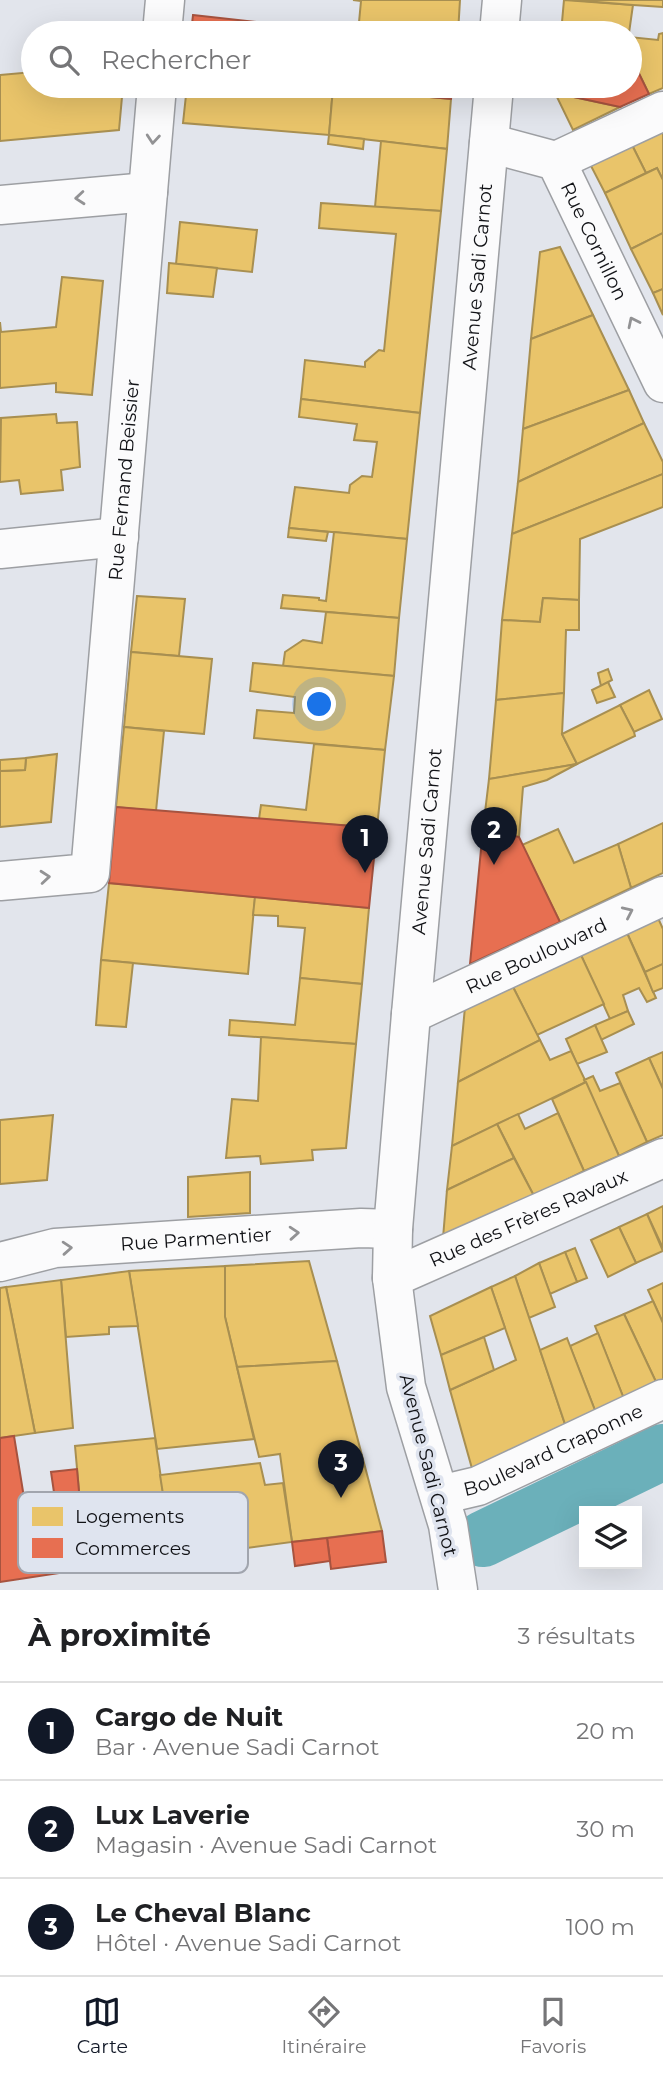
<!DOCTYPE html>
<html lang="fr">
<meta charset="utf-8">
<style>
body{margin:0;font-family:Montserrat,sans-serif;background:#f6f6f6;color:#202124}
.controls{position:absolute;right:21px;bottom:21px;display:grid;overflow:hidden;border-radius:0px;box-shadow:0 7px 28px #0002}
.controls button{width:63px;height:63px;display:grid;place-items:center;padding:0;border:0;border-bottom:2px solid #e0e0e0;background:#fff;color:#202124;font:35px sans-serif}
.you{position:absolute;left:320px;top:705px;width:24px;height:24px;margin:-18px;border:5px solid #fff;border-radius:50%;background:#1a73e8;box-shadow:0 0 0 10px #1a73e833}
.badge{display:grid;place-items:center;width:46px;height:46px;border-radius:50%;background:#111827;color:#fff;font-size:23px;font-weight:700}
.pin{position:absolute;translate:-50% -58px;filter:drop-shadow(0 2px 4px #0008)}
.pin::after{content:'';position:absolute;top:37px;width:24px;height:21px;background:inherit;clip-path:polygon(0 0,100% 0,50% 100%)}
.list{margin:0;padding:0;list-style:none}
h2{display:flex;justify-content:space-between;align-items:center;height:91px;margin:0;padding:0 28px;font-size:30px}
h2 small{font-size:23px;font-weight:400;color:#757577}
.list li{display:grid;grid-template-columns:46px 1fr auto;gap:21px;align-items:center;box-sizing:border-box;height:98px;padding:0 28px;border-top:2px solid #e0e0e0}
.list b{display:block;font-size:26px;white-space:nowrap}
.list p{margin:0;font-size:23px;white-space:nowrap;color:#757577}
.list em{font-size:23px;font-style:normal;color:#757577}
.icon{flex:none;width:38px;height:38px;fill:none;stroke:currentColor;stroke-width:2;stroke-linecap:round;stroke-linejoin:round}
.map{position:relative;flex:none;width:663px;height:1590px;overflow:hidden}
.search{position:absolute;background:#fff;box-shadow:0 7px 28px #0002;left:21px;right:21px;top:21px;height:77px;display:flex;align-items:center;gap:18px;box-sizing:border-box;padding:0 24px;border-radius:38px;color:#757577;font-size:26px}
.sheet{height:385px;background:#fff}
nav{display:flex;justify-content:space-around;align-items:center;box-sizing:border-box;height:98px;border-top:2px solid #e0e0e0;background:#fff;font-size:19px;color:#757577}
nav a{display:grid;justify-items:center;gap:4px}
nav .on{color:#111827}
.map>svg:first-child{display:block}
.homes{fill:#e9c46a;stroke:#a88f51;stroke-width:2}
.shops{fill:#e76f51;stroke:#a7533f;stroke-width:2}
.lines{fill:none;stroke-linecap:round;stroke-linejoin:round}
.canal{stroke:#6bb0ba;stroke-width:56}
.street-casing{stroke:#9d9fa3;stroke-width:41}
.secondary-casing{stroke:#9d9fa3;stroke-width:41}
.street{stroke:#fbfbfc;stroke-width:38}
.secondary{stroke:#fbfbfc;stroke-width:38}
.oneway{stroke:#929294}
.labels{text-anchor:middle;stroke-width:7;stroke-linejoin:round;paint-order:stroke}
.street-label{font-size:19px;fill:#111216;stroke:#dfe4ef}
.key{fill:#dfe4ef;stroke:#a1a5ae;stroke-width:2}
.key-label{font-size:19px;fill:#111216}
</style>
<div class="map">
<svg width="663" height="1590" viewBox="0 0 663 1590">
<rect width="100%" height="100%" fill="#e2e5ec"/>
<!-- homes -->
<g class="homes">
<path d="M 353,0 L 460,0 L 458,33 L 358,33 L 361,1 Z"/>
<path d="M 564,0 L 633,5 L 629,33 L 561,33 Z"/>
<path d="M 573,0 L 663,0 L 663,7 L 633,5 Z"/>
<path d="M 663,33 L 663,88 L 649,94 L 630,55 L 630,37 L 658,40 L 659,34 Z"/>
<path d="M 33,72 L 33,86 L 123,86 L 119,130 L 0,141 L 0,75 Z"/>
<path d="M 187,86 L 308,86 L 333,88 L 329,135 L 183,123 Z"/>
<path d="M 333,88 L 451,99 L 447,149 L 329,135 Z"/>
<path d="M 555,93 L 620,107 L 573,130 Z"/>
<path d="M 663,130 L 663,180 L 657,168 L 646,173 L 632,145 Z"/>
<path d="M 329,135 L 364,139 L 363,149 L 328,144 Z"/>
<path d="M 381,141 L 447,149 L 441,211 L 375,207 Z"/>
<path d="M 632,145 L 646,173 L 605,193 L 590,164 Z"/>
<path d="M 657,168 L 663,180 L 663,233 L 631,249 L 605,193 Z"/>
<path d="M 321,203 L 441,211 L 420,413 L 301,399 L 305,360 L 365,367 L 365,362 L 379,350 L 384,351 L 396,234 L 319,228 Z"/>
<path d="M 180,222 L 257,230 L 252,272 L 176,264 Z"/>
<path d="M 663,233 L 663,289 L 653,293 L 631,249 Z"/>
<path d="M 560,247 L 593,315 L 531,339 L 540,252 Z"/>
<path d="M 169,263 L 217,268 L 213,297 L 167,293 Z"/>
<path d="M 62,277 L 103,281 L 92,395 L 56,392 L 56,383 L 0,388 L 0,322 L 1,332 L 56,327 Z"/>
<path d="M 663,289 L 663,315 L 653,293 Z"/>
<path d="M 593,315 L 629,390 L 523,429 L 531,339 Z"/>
<path d="M 629,390 L 644,423 L 518,482 L 523,429 Z"/>
<path d="M 301,399 L 420,413 L 407,539 L 289,528 L 295,487 L 349,493 L 350,485 L 362,476 L 372,477 L 377,442 L 354,440 L 357,424 L 299,417 Z"/>
<path d="M 56,414 L 57,423 L 77,422 L 80,467 L 61,470 L 63,490 L 21,494 L 19,480 L 0,482 L 1,418 Z"/>
<path d="M 644,423 L 663,462 L 663,474 L 512,534 L 518,482 Z"/>
<path d="M 663,474 L 663,507 L 580,539 L 579,600 L 543,598 L 540,622 L 502,620 L 512,534 Z"/>
<path d="M 289,528 L 328,532 L 326,541 L 288,537 Z"/>
<path d="M 334,532 L 407,539 L 399,618 L 281,608 L 283,595 L 319,598 L 319,600 L 326,601 Z"/>
<path d="M 137,596 L 185,599 L 179,656 L 131,652 Z"/>
<path d="M 543,598 L 579,600 L 579,630 L 566,630 L 564,693 L 496,700 L 502,620 L 540,622 Z"/>
<path d="M 326,612 L 399,618 L 394,676 L 283,666 L 285,652 L 303,640 L 322,643 Z"/>
<path d="M 131,652 L 212,659 L 204,734 L 124,727 Z"/>
<path d="M 253,663 L 394,676 L 385,750 L 254,738 L 257,710 L 294,713 L 295,697 L 250,691 Z"/>
<path d="M 608,669 L 612,680 L 601,686 L 598,673 Z"/>
<path d="M 608,682 L 615,697 L 597,703 L 592,690 Z"/>
<path d="M 649,690 L 662,719 L 634,732 L 620,705 Z"/>
<path d="M 564,693 L 562,734 L 577,764 L 489,779 L 496,700 Z"/>
<path d="M 620,705 L 634,732 L 635,736 L 577,764 L 562,734 Z"/>
<path d="M 124,727 L 164,731 L 156,811 L 116,807 Z"/>
<path d="M 314,744 L 385,750 L 377,828 L 259,819 L 261,805 L 306,810 Z"/>
<path d="M 57,754 L 51,822 L 0,827 L 0,771 L 25,770 L 26,758 Z"/>
<path d="M 26,758 L 25,770 L 0,771 L 0,760 Z"/>
<path d="M 577,764 L 547,780 L 523,787 L 519,837 L 483,829 L 489,779 Z"/>
<path d="M 663,823 L 663,873 L 631,888 L 618,844 Z"/>
<path d="M 558,829 L 574,863 L 618,844 L 631,888 L 560,922 L 522,845 Z"/>
<path d="M 109,883 L 255,897 L 248,974 L 101,960 Z"/>
<path d="M 255,897 L 369,908 L 362,984 L 300,978 L 305,928 L 278,926 L 278,916 L 253,915 Z"/>
<path d="M 658,918 L 663,929 L 663,964 L 645,972 L 627,933 Z"/>
<path d="M 627,933 L 656,998 L 647,1002 L 639,988 L 623,995 L 628,1011 L 610,1019 L 580,953 Z"/>
<path d="M 580,953 L 604,1004 L 537,1035 L 512,985 Z"/>
<path d="M 101,960 L 133,963 L 126,1027 L 96,1025 Z"/>
<path d="M 663,964 L 663,988 L 653,992 L 645,972 Z"/>
<path d="M 300,978 L 362,984 L 356,1044 L 229,1035 L 230,1020 L 295,1025 Z"/>
<path d="M 512,985 L 540,1040 L 458,1082 L 465,1007 Z"/>
<path d="M 628,1011 L 634,1024 L 601,1040 L 595,1025 Z"/>
<path d="M 595,1025 L 607,1052 L 577,1064 L 566,1039 Z"/>
<path d="M 261,1037 L 356,1044 L 346,1148 L 312,1150 L 313,1160 L 261,1164 L 260,1156 L 226,1158 L 232,1099 L 258,1101 Z"/>
<path d="M 540,1040 L 550,1060 L 571,1051 L 586,1082 L 452,1146 L 458,1082 Z"/>
<path d="M 663,1052 L 663,1089 L 649,1058 Z"/>
<path d="M 649,1058 L 663,1089 L 663,1135 L 647,1142 L 616,1073 Z"/>
<path d="M 593,1076 L 600,1091 L 620,1083 L 647,1142 L 619,1156 L 584,1080 Z"/>
<path d="M 586,1082 L 619,1156 L 584,1171 L 552,1099 Z"/>
<path d="M 558,1113 L 584,1171 L 534,1196 L 497,1124 L 518,1114 L 525,1129 Z"/>
<path d="M 53,1115 L 47,1180 L 0,1184 L 0,1120 Z"/>
<path d="M 497,1124 L 514,1158 L 447,1190 L 452,1146 Z"/>
<path d="M 514,1158 L 534,1196 L 443,1238 L 447,1190 Z"/>
<path d="M 250,1172 L 250,1213 L 188,1217 L 188,1177 Z"/>
<path d="M 663,1206 L 663,1248 L 647,1214 Z"/>
<path d="M 647,1214 L 663,1251 L 636,1263 L 619,1227 Z"/>
<path d="M 619,1227 L 636,1263 L 608,1277 L 591,1240 Z"/>
<path d="M 575,1248 L 587,1278 L 577,1282 L 565,1252 Z"/>
<path d="M 565,1252 L 577,1282 L 550,1294 L 539,1263 Z"/>
<path d="M 309,1261 L 337,1361 L 237,1367 L 225,1317 L 225,1266 Z"/>
<path d="M 539,1263 L 555,1307 L 529,1318 L 515,1276 Z"/>
<path d="M 225,1266 L 225,1317 L 254,1439 L 157,1449 L 129,1271 Z"/>
<path d="M 129,1271 L 138,1326 L 109,1327 L 109,1334 L 66,1337 L 61,1280 Z"/>
<path d="M 515,1276 L 566,1427 L 473,1472 L 450,1390 L 516,1360 L 491,1287 Z"/>
<path d="M 61,1280 L 73,1428 L 35,1433 L 6,1287 Z"/>
<path d="M 663,1283 L 663,1323 L 648,1290 Z"/>
<path d="M 6,1287 L 35,1433 L 0,1438 L 0,1288 Z"/>
<path d="M 491,1287 L 505,1328 L 441,1355 L 430,1316 Z"/>
<path d="M 653,1301 L 663,1323 L 663,1381 L 657,1384 L 624,1314 Z"/>
<path d="M 624,1314 L 657,1384 L 624,1399 L 595,1326 Z"/>
<path d="M 598,1333 L 624,1399 L 596,1413 L 570,1346 Z"/>
<path d="M 484,1337 L 494,1370 L 450,1390 L 441,1355 Z"/>
<path d="M 567,1338 L 596,1413 L 566,1427 L 540,1350 Z"/>
<path d="M 337,1361 L 382,1531 L 292,1542 L 280,1454 L 259,1457 L 237,1367 Z"/>
<path d="M 155,1438 L 173,1558 L 86,1569 L 75,1446 Z"/>
<path d="M 260,1463 L 265,1485 L 283,1483 L 292,1542 L 173,1558 L 160,1475 Z"/>
</g>
<!-- shops -->
<g class="shops">
<path d="M 193,15 L 355,33 L 191,33 Z"/>
<path d="M 630,55 L 649,94 L 620,107 L 555,93 L 556,86 L 630,86 Z"/>
<path d="M 308,86 L 453,86 L 451,99 Z"/>
<path d="M 116,807 L 377,828 L 369,908 L 109,883 Z"/>
<path d="M 483,829 L 519,837 L 560,922 L 470,964 Z"/>
<path d="M 14,1436 L 26,1510 L 56,1506 L 51,1472 L 77,1469 L 86,1569 L 0,1582 L 0,1438 Z"/>
<path d="M 382,1531 L 386,1562 L 331,1569 L 327,1538 Z"/>
<path d="M 327,1538 L 330,1561 L 295,1566 L 292,1542 Z"/>
</g>
<g class="lines">
<!-- canal -->
<path class="canal" d="M 483,1539 L 663,1452"/>
<defs>
<g id="street">
<path d="M 162,33 L 165,0"/>
<path id="s1" d="M 489,143 L 556,161 L 663,383"/>
<path d="M 556,161 L 663,111"/>
<path d="M 0,205 L 148,192"/>
<path d="M 0,549 L 119,537"/>
<path id="s2" d="M 0,881 L 90,873 L 157,86"/>
<path id="s3" d="M 411,1014 L 663,896"/>
<path id="s4" d="M 0,1262 L 55,1248 L 361,1228 L 393,1229"/>
<path id="s5" d="M 392,1278 L 663,1158"/>
<path id="s6" d="M 440,1495 L 478,1486 L 663,1399"/>
</g>
<g id="secondary">
<path d="M 499,33 L 502,0"/>
<path id="s7" d="M 458,1590 L 448,1525 L 406,1387 L 392,1278 L 393,1229 L 411,1014 L 494,86"/>
</g>
</defs>
<!-- street casing -->
<use href="#street" class="street-casing"/>
<!-- secondary casing -->
<use href="#secondary" class="secondary-casing"/>
<!-- street -->
<use href="#street" class="street"/>
<!-- secondary -->
<use href="#secondary" class="secondary"/>
</g>
<!-- one-way arrows -->
<defs><path id="oneway-chevron" d="M-2-3.5L2.5 0L-2 3.5" fill="none" stroke-width="1.6" stroke-linecap="round" stroke-linejoin="round" transform="scale(1.75)"/></defs>
<g class="oneway">
<use href="#oneway-chevron" transform="translate(153 139) rotate(95)"/>
<use href="#oneway-chevron" transform="translate(80 198) rotate(175)"/>
<use href="#oneway-chevron" transform="translate(633 322) rotate(-116)"/>
<use href="#oneway-chevron" transform="translate(45 877) rotate(-5)"/>
<use href="#oneway-chevron" transform="translate(628 912) rotate(-25)"/>
<use href="#oneway-chevron" transform="translate(294 1233) rotate(-4)"/>
<use href="#oneway-chevron" transform="translate(67 1248) rotate(-4)"/>
</g>
<g class="labels">
<!-- street labels -->
<g class="street-label">
<text dy="7" stroke="none"><textPath href="#s1" startOffset="158">Rue Cornillon</textPath></text>
<text dy="7" stroke="none"><textPath href="#s7" startOffset="1325">Avenue Sadi Carnot</textPath></text>
<text dy="7" stroke="none"><textPath href="#s2" startOffset="485">Rue Fernand Beissier</textPath></text>
<text dy="7" stroke="none"><textPath href="#s7" startOffset="758">Avenue Sadi Carnot</textPath></text>
<text dy="7" stroke="none"><textPath href="#s3" startOffset="138">Rue Boulouvard</textPath></text>
<text dy="7" stroke="none"><textPath href="#s5" startOffset="149">Rue des Frères Ravaux</textPath></text>
<text dy="7" stroke="none"><textPath href="#s4" startOffset="198">Rue Parmentier</textPath></text>
<text dy="7" stroke="none"><textPath href="#s6" startOffset="122">Boulevard Craponne</textPath></text>
<text transform="translate(429 1465) rotate(76)" y="7">Avenue Sadi Carnot</text>
</g>
</g>
<!-- legend -->
<rect x="18" y="1492" width="230" height="81" rx="10" class="key"/>
<rect x="32" y="1507" width="31" height="19" fill="#e9c46a"/>
<rect x="32" y="1538" width="31" height="20" fill="#e76f51"/>
<g class="key-label">
<text x="75" y="1523">Logements</text>
<text x="75" y="1555">Commerces</text>
</g>
</svg>
<div class="controls">
<button><svg class="icon" aria-label="layers" viewBox="0 0 24 24"><path d="M12 4l9 5-9 5-9-5zM3 14l9 5 9-5"/></svg></button>
</div>
<div class="you"></div>
<div class="pin badge" style="left:365px;top:873px">1</div>
<div class="pin badge" style="left:494px;top:865px">2</div>
<div class="pin badge" style="left:341px;top:1498px">3</div>
<div class="search"><svg class="icon" aria-label="search" viewBox="0 0 24 24"><circle cx="10" cy="10" r="6"/><path d="M15 15l6 6"/></svg>Rechercher</div>
</div>
<section class="sheet">
<h2>À proximité<small>3 résultats</small></h2>
<ul class="list">
<li><span class="badge">1</span><div><b>Cargo de Nuit</b><p>Bar · Avenue Sadi Carnot</p></div><em>20 m</em></li>
<li><span class="badge">2</span><div><b>Lux Laverie</b><p>Magasin · Avenue Sadi Carnot</p></div><em>30 m</em></li>
<li><span class="badge">3</span><div><b>Le Cheval Blanc</b><p>Hôtel · Avenue Sadi Carnot</p></div><em>100 m</em></li>
</ul>
</section>
<nav>
<a class="on"><svg class="icon" aria-label="map" viewBox="0 0 24 24"><path d="M3 6l6-2 6 2 6-2v14l-6 2-6-2-6 2zM9 4v14M15 6v14"/></svg>Carte</a>
<a><svg class="icon" aria-label="directions" viewBox="0 0 24 24"><path d="M12 3l9 9-9 9-9-9zM9 14v-3h6M13 9l2 2-2 2"/></svg>Itinéraire</a>
<a><svg class="icon" aria-label="saved" viewBox="0 0 24 24"><path d="M7 4h10v16l-5-4-5 4z"/></svg>Favoris</a>
</nav>
